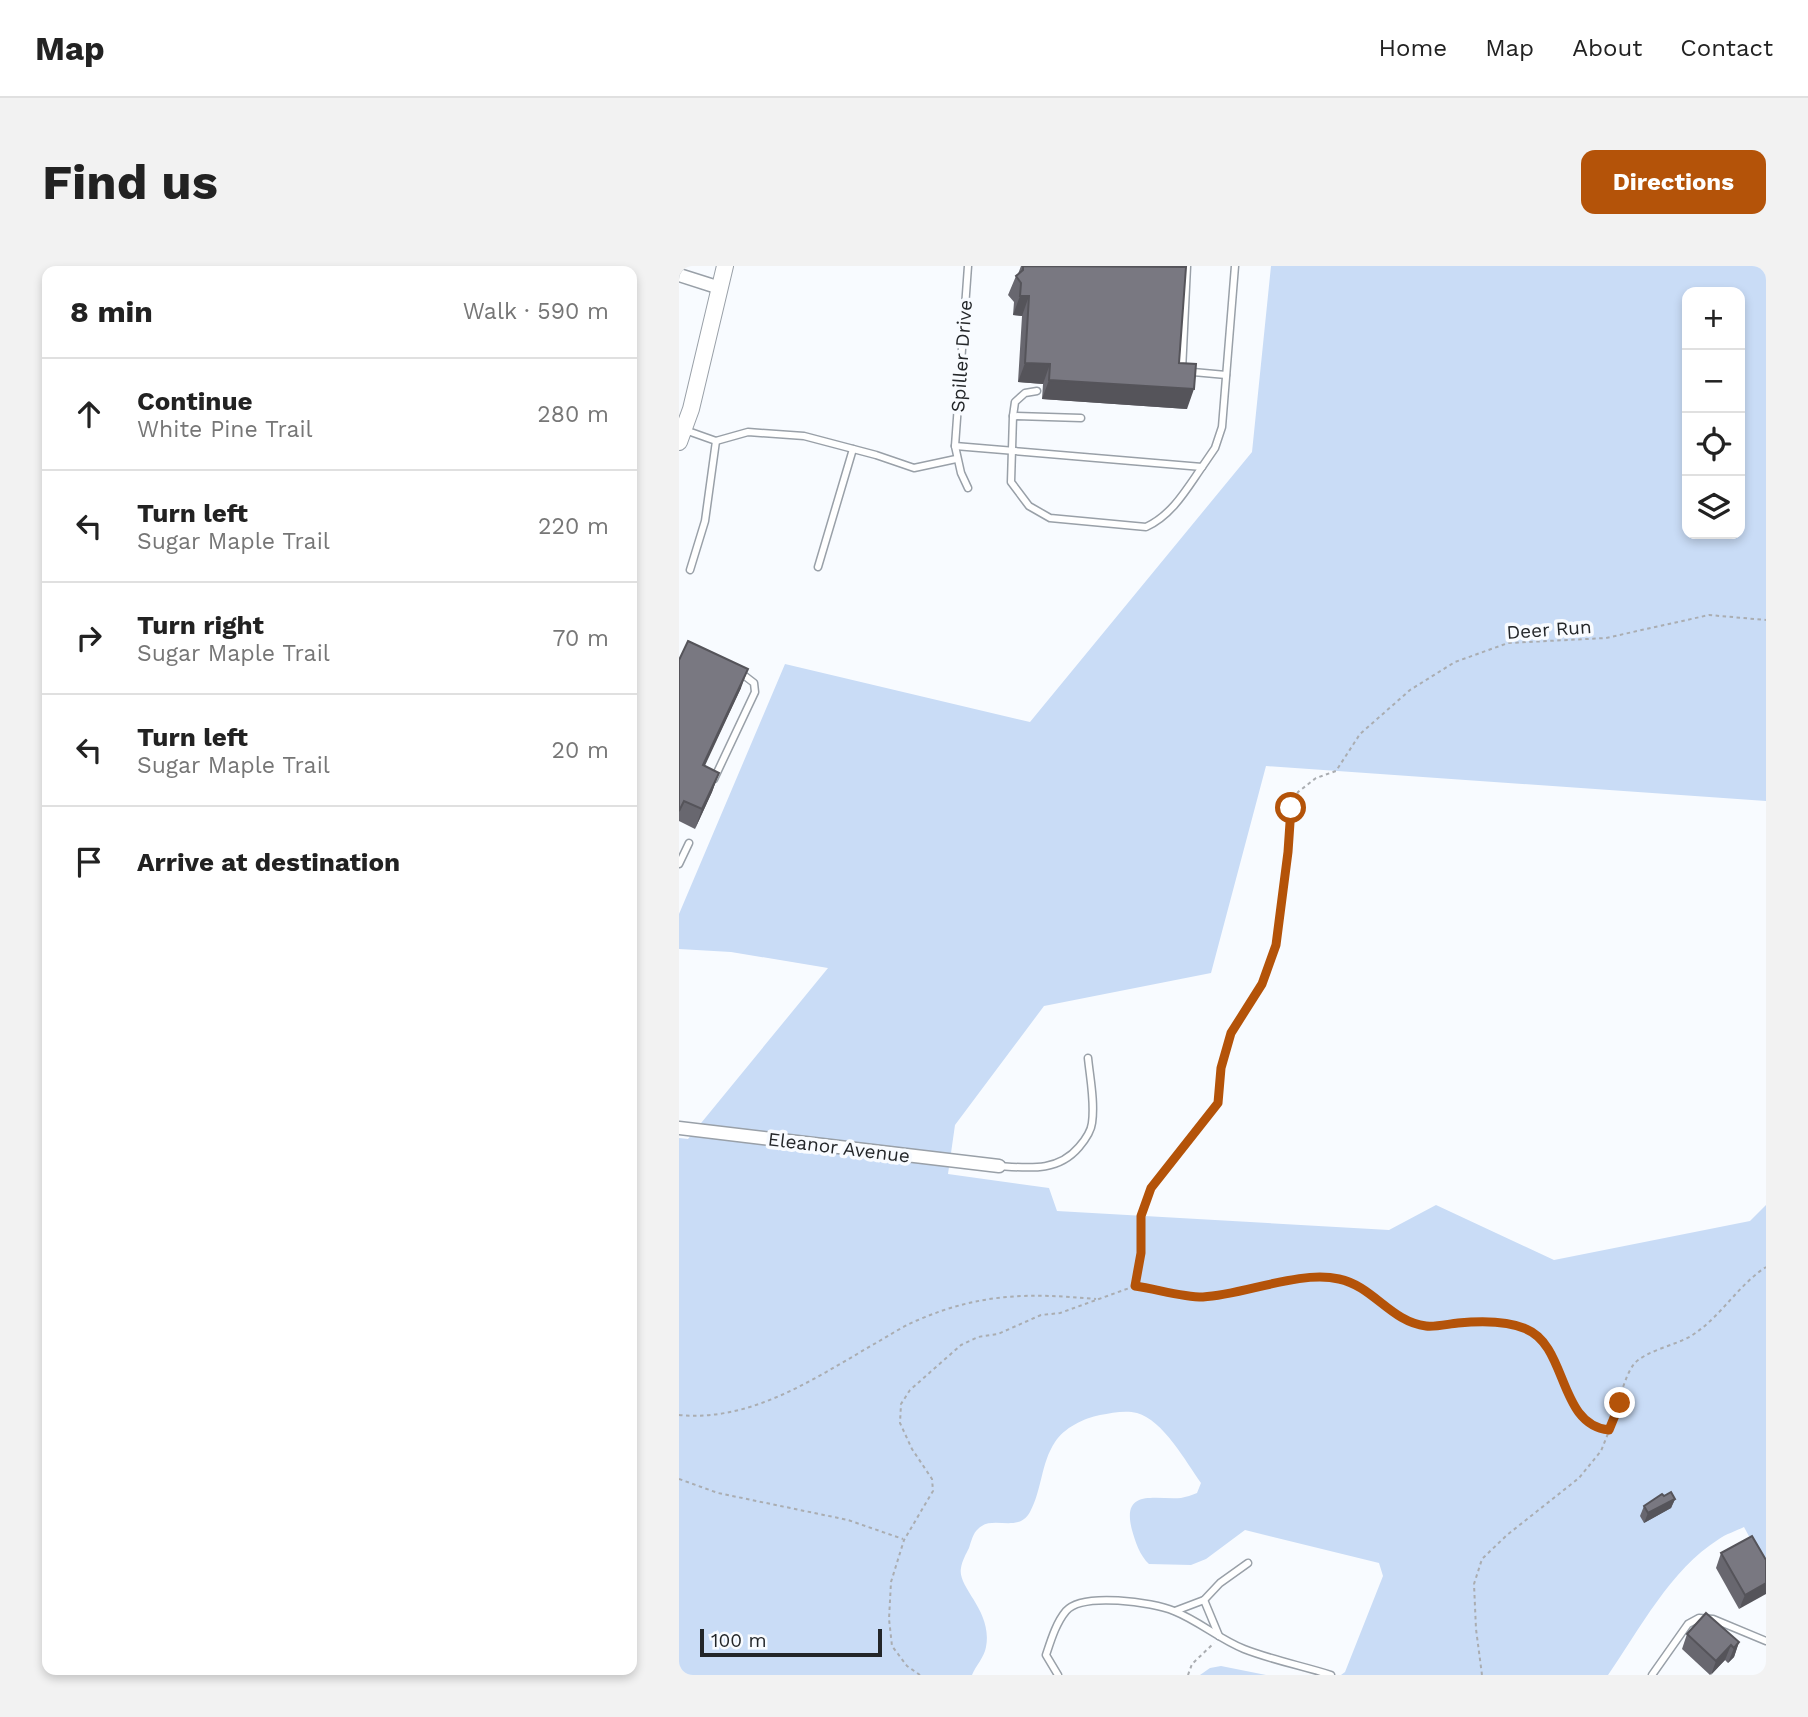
<!DOCTYPE html>
<meta charset="utf-8">
<style>
body{margin:0;font-family:"Work Sans",sans-serif;background:#f2f2f2;color:#222}
.controls{position:absolute;right:21px;top:21px;display:grid;overflow:hidden;border-radius:14px;box-shadow:0 4px 10px #0003}
.controls button{width:63px;height:63px;display:grid;place-items:center;padding:0;border:0;border-bottom:2px solid #e0e0e0;background:#fff;color:#222;font:35px sans-serif}
.scale{position:absolute;left:21px;bottom:18px;width:182px;box-sizing:border-box;padding-left:7px;border:4px solid #232629;border-top:0;font-size:19px;line-height:24px;white-space:nowrap;color:#232629;-webkit-text-stroke:5px #f8fbff;paint-order:stroke}
.stop{position:absolute;width:21px;height:21px;margin:-16px;border:5px solid #b45309;border-radius:50%;background:#fff}
.stop.end{background:#b45309;border-color:#fff;box-shadow:0 2px 7px #0008}
.list{margin:0;padding:0;list-style:none}
h2{display:flex;justify-content:space-between;align-items:center;height:91px;margin:0;padding:0 28px;font-size:30px}
h2 small{font-size:23px;font-weight:400;color:#767676}
.list li{display:grid;grid-template-columns:46px 1fr auto;gap:21px;align-items:center;box-sizing:border-box;height:112px;padding:0 28px;border-top:2px solid #e0e0e0}
.list b{display:block;font-size:26px;white-space:nowrap}
.list p{margin:0;font-size:23px;white-space:nowrap;color:#767676}
.list em{font-size:23px;font-style:normal;color:#767676}
.icon{flex:none;width:38px;height:38px;fill:none;stroke:currentColor;stroke-width:2;stroke-linecap:round;stroke-linejoin:round}
.map{position:relative;flex:none;width:1087px;height:1409px;overflow:hidden;border-radius:14px}
header{display:flex;align-items:center;gap:42px;box-sizing:border-box;height:98px;padding:0 35px;background:#fff;border-bottom:2px solid #e0e0e0}
header strong{font-size:33px}
nav{display:flex;gap:38px;margin-inline-start:auto;font-size:24px}
.intro{display:flex;align-items:center;justify-content:space-between;box-sizing:border-box;height:168px;padding:0 42px}
h1{margin:0;font-size:49px}
.button{padding:18px 32px;border-radius:14px;background:#b45309;color:#fff;font-size:24px;font-weight:700}
main{display:flex;gap:42px;padding:0 42px}
aside{flex:1;background:#fff;border-radius:14px;box-shadow:0 4px 10px #0003}
.map>svg:first-child{display:block}
.green{fill:#c9dcf6;fill-rule:evenodd}
.lines{fill:none;stroke-linecap:round;stroke-linejoin:round}
.service-casing{stroke:#99a0a8;stroke-width:9}
.minor-casing{stroke:#99a0a8;stroke-width:15}
.secondary-casing{stroke:#99a0a8;stroke-width:18}
.path{stroke:#aaadb1;stroke-width:2;stroke-dasharray:3.5 3.5;stroke-linecap:butt}
.service{stroke:#fff;stroke-width:6}
.minor{stroke:#fff;stroke-width:12}
.secondary{stroke:#fff;stroke-width:16}
.wall{fill:#68676f}
.shaded-wall{fill:#55545a}
.building{fill:#797881;stroke:#55545a;stroke-width:2}
.route{stroke:#b45309;stroke-width:9}
.labels{text-anchor:middle;stroke-width:7;stroke-linejoin:round;paint-order:stroke}
.street-label{font-size:19px;fill:#232629;stroke:#f8fbff}
</style>
<header>
<strong>Map</strong>
<nav><a>Home</a><a>Map</a><a>About</a><a>Contact</a></nav>
</header>
<div class="intro"><h1>Find us</h1><a class="button">Directions</a></div>
<main>
<aside>
<h2>8 min<small>Walk · 590 m</small></h2>
<ul class="list">
<li><svg class="icon" aria-label="ahead" viewBox="0 0 24 24"><path d="M12 20V5M6 11l6-6 6 6"/></svg><div><b>Continue</b><p>White Pine Trail</p></div><em>280 m</em></li>
<li><svg class="icon" aria-label="left" viewBox="0 0 24 24"><path d="M17 20v-9H6M10 6l-5 5 5 5"/></svg><div><b>Turn left</b><p>Sugar Maple Trail</p></div><em>220 m</em></li>
<li><svg class="icon" aria-label="right" viewBox="0 0 24 24"><path d="M7 20v-9h11M14 6l5 5-5 5"/></svg><div><b>Turn right</b><p>Sugar Maple Trail</p></div><em>70 m</em></li>
<li><svg class="icon" aria-label="left" viewBox="0 0 24 24"><path d="M17 20v-9H6M10 6l-5 5 5 5"/></svg><div><b>Turn left</b><p>Sugar Maple Trail</p></div><em>20 m</em></li>
<li><svg class="icon" aria-label="arrive" viewBox="0 0 24 24"><path d="M6 21V4h12l-3 4 3 4H6"/></svg><div><b>Arrive at destination</b></div></li>
</ul>
</aside>
<div class="map">
<svg width="1087" height="1409" viewBox="0 0 1087 1409">
<rect width="100%" height="100%" fill="#f8fbff"/>
<!-- green -->
<g class="green">
<path d="M 592,0 L 1087,0 L 1087,535 L 587,500 L 532,707 L 365,740 L 276,859 L 269,908 L 370,922 L 378,945 L 710,964 L 757,939 L 875,994 L 1071,955 L 1087,939 L 1087,1302 L 1065,1261 C 1057,1265 1047,1268 1040,1273 C 991,1304 961,1363 929,1409 L 662,1409 L 666,1406 L 704,1310 L 700,1297 L 566,1264 L 527,1293 L 512,1299 L 470,1298 C 461,1290 456,1275 453,1264 C 442,1222 476,1234 502,1232 C 507,1231 513,1229 518,1227 L 522,1217 C 507,1196 484,1154 458,1147 C 446,1144 433,1147 421,1149 C 405,1152 385,1162 376,1176 C 362,1197 363,1224 351,1246 C 339,1268 313,1248 299,1263 C 294,1267 292,1276 290,1282 C 287,1288 283,1295 282,1302 C 278,1322 314,1344 307,1381 C 305,1392 297,1399 293,1409 L 0,1409 L 0,872 L 9,873 L 149,702 L 52,686 L 0,683 L 0,648 L 106,398 L 351,456 L 573,186 ZM 1008,26 L 1061,26 L 1061,268 L 1008,268 Z"/>
<path d="M 542,1400 L 587,1409 L 521,1409 L 531,1402 Z"/>
</g>
<g class="lines">
<defs>
<g id="service">
<path d="M 289,0 L 276,180 L 282,207 L 289,222"/>
<path d="M 508,0 L 503,105 L 547,109"/>
<path d="M 334,150 L 336,136 L 346,127 L 358,125"/>
<path d="M 402,152 L 334,150 L 332,216 L 350,240 L 371,252 L 467,261 C 493,249 507,224 523,201"/>
<path d="M 6,164 L 37,175 L 26,255 L 11,304"/>
<path d="M 37,175 L 69,166 L 125,170 L 197,189 L 235,202 L 277,193"/>
<path d="M 276,180 L 523,201 L 536,182 L 543,161 L 556,0"/>
<path d="M 139,301 L 174,183"/>
<path d="M 35,513 L 76,426 L 75,417 L 62,407"/>
<path d="M 0,598 L 10,577"/>
<path d="M 320,900 C 350,902 379,906 400,881 C 406,874 412,866 413,857 C 416,836 411,812 409,792"/>
<path d="M 525,1334 L 540,1370"/>
<path d="M 496,1345 L 525,1334 L 541,1317 L 569,1297"/>
<path d="M 379,1409 L 367,1389 C 372,1374 377,1357 387,1345 C 403,1326 474,1336 495,1345 C 520,1355 540,1373 565,1383 C 593,1394 624,1400 652,1409"/>
<path d="M 973,1409 L 1009,1358 L 1020,1352 L 1034,1353 L 1087,1375"/>
</g>
<g id="minor">
<path d="M 0,9 L 41,22"/>
<path d="M 0,862 L 320,900"/>
</g>
<path id="secondary" d="M 0,176 L 12,143 L 46,0"/>
</defs>
<!-- service casing -->
<use href="#service" class="service-casing"/>
<!-- minor casing -->
<use href="#minor" class="minor-casing"/>
<!-- secondary casing -->
<use href="#secondary" class="secondary-casing"/>
<!-- path -->
<g class="path">
<path d="M 456,1019 L 462,987 L 462,949 L 472,922 L 539,837 L 542,802 L 552,767 L 582,718 L 597,679 L 609,586 L 612,542 L 619,526 L 637,512 L 657,505 L 681,468 L 731,424 L 776,396 L 829,377 L 927,372 L 1030,349 L 1087,354"/>
<path d="M 0,1149 C 73,1156 136,1112 197,1077 C 211,1069 224,1060 239,1054 C 302,1027 350,1027 417,1033"/>
<path d="M 0,1213 L 39,1227 L 169,1254 L 224,1273"/>
<path d="M 241,1409 L 228,1400 L 213,1380 L 210,1353 L 212,1316 L 225,1274 L 254,1225 L 253,1213 L 233,1183 L 221,1157 L 222,1138 L 231,1124 L 282,1079 L 299,1071 L 319,1068 L 362,1049 L 381,1047 L 456,1020 L 523,1031 L 638,1011 L 662,1013 L 692,1029 L 721,1052 L 748,1060 L 783,1056 L 820,1057 L 847,1063 L 861,1071 L 904,1153 L 918,1162 L 930,1164 C 937,1147 945,1110 955,1098 C 966,1085 997,1079 1012,1070 C 1042,1051 1058,1020 1087,1001"/>
<path d="M 509,1409 L 513,1398 L 535,1377"/>
<path d="M 803,1409 L 797,1363 L 795,1318 L 803,1293 L 828,1269 L 900,1212 L 922,1185 L 930,1165"/>
</g>
<!-- service -->
<use href="#service" class="service"/>
<!-- minor -->
<use href="#minor" class="minor"/>
<!-- secondary -->
<use href="#secondary" class="secondary"/>
</g>
<!-- wall -->
<g class="wall">
<path d="M 342,0 L 496,0 L 500,97 L 508,143 L 363,133 L 364,118 L 339,116 L 343,50 L 334,49 L 335,36 L 329,29 L 337,10 L 339,8 Z"/>
<path d="M 0,394 L 62,422 L 25,500 L 40,507 L 33,526 L 16,563 L 0,555 Z"/>
<path d="M 985,1230 L 996,1233 L 992,1242 L 965,1257 L 961,1250 L 965,1240 Z"/>
<path d="M 1042,1287 L 1087,1294 L 1060,1343 L 1037,1302 Z"/>
<path d="M 1008,1368 L 1060,1376 L 1055,1391 L 1049,1397 L 1046,1394 L 1031,1409 L 1003,1383 Z"/>
</g>
<!-- shaded-wall -->
<g class="shaded-wall">
<path d="M 341,30 L 350,30 L 343,50 L 334,49 Z"/>
<path d="M 346,97 L 371,98 L 364,118 L 339,116 Z"/>
<path d="M 370,114 L 515,123 L 508,143 L 363,133 Z"/>
<path d="M 69,403 L 62,422 L 17,519 L 24,499 Z"/>
<path d="M 40,507 L 33,526 L 16,563 L 23,543 Z"/>
<path d="M 996,1233 L 992,1242 L 965,1257 L 969,1247 Z"/>
<path d="M 1087,1317 L 1087,1328 L 1060,1343 L 1066,1329 Z"/>
<path d="M 1060,1376 L 1055,1391 L 1049,1397 L 1055,1382 Z"/>
<path d="M 1052,1379 L 1046,1394 L 1032,1409 L 1037,1395 Z"/>
</g>
<!-- building -->
<g class="building">
<path d="M 344,0 L 507,1 L 500,97 L 517,98 L 515,123 L 370,114 L 371,98 L 346,97 L 350,30 L 341,30 L 342,17 L 337,10 L 344,4 Z"/>
<path d="M 9,375 L 69,403 L 24,499 L 40,507 L 23,543 L 5,535 L 0,545 L 0,394 Z"/>
<path d="M 992,1226 L 996,1233 L 969,1247 L 965,1240 L 983,1228 L 985,1230 Z"/>
<path d="M 1073,1270 L 1087,1294 L 1087,1317 L 1066,1329 L 1042,1287 Z"/>
<path d="M 1027,1347 L 1060,1376 L 1055,1382 L 1052,1379 L 1037,1395 L 1008,1368 Z"/>
</g>
<g class="lines">
<!-- route -->
<path class="route" d="M 612,542 L 609,586 L 597,679 L 583,718 L 552,767 L 542,802 L 539,837 L 472,922 L 462,950 L 462,987 L 456,1020 C 478,1023 502,1031 524,1031 C 565,1029 620,1004 660,1013 C 694,1020 712,1056 747,1060 C 757,1061 769,1058 779,1057 C 800,1055 827,1054 847,1063 C 889,1080 879,1159 930,1164 L 941,1137"/>
</g>
<g class="labels">
<!-- street labels -->
<g class="street-label">
<text transform="translate(282 90) rotate(-86)" y="7">Spiller Drive</text>
<text transform="translate(870 363) rotate(-4)" y="7">Deer Run</text>
<text transform="translate(160 881) rotate(7)" y="7">Eleanor Avenue</text>
</g>
</g>
</svg>
<div class="controls">
<button>+</button>
<button>−</button>
<button><svg class="icon" aria-label="locate" viewBox="0 0 24 24"><circle cx="12" cy="12" r="6"/><path d="M12 2v4M12 18v4M2 12h4M18 12h4"/></svg></button>
<button><svg class="icon" aria-label="layers" viewBox="0 0 24 24"><path d="M12 4l9 5-9 5-9-5zM3 14l9 5 9-5"/></svg></button>
</div>
<div class="scale">100 m</div>
<div class="stop" style="left:612px;top:542px"></div>
<div class="stop end" style="left:941px;top:1137px"></div>
</div>
</main>
